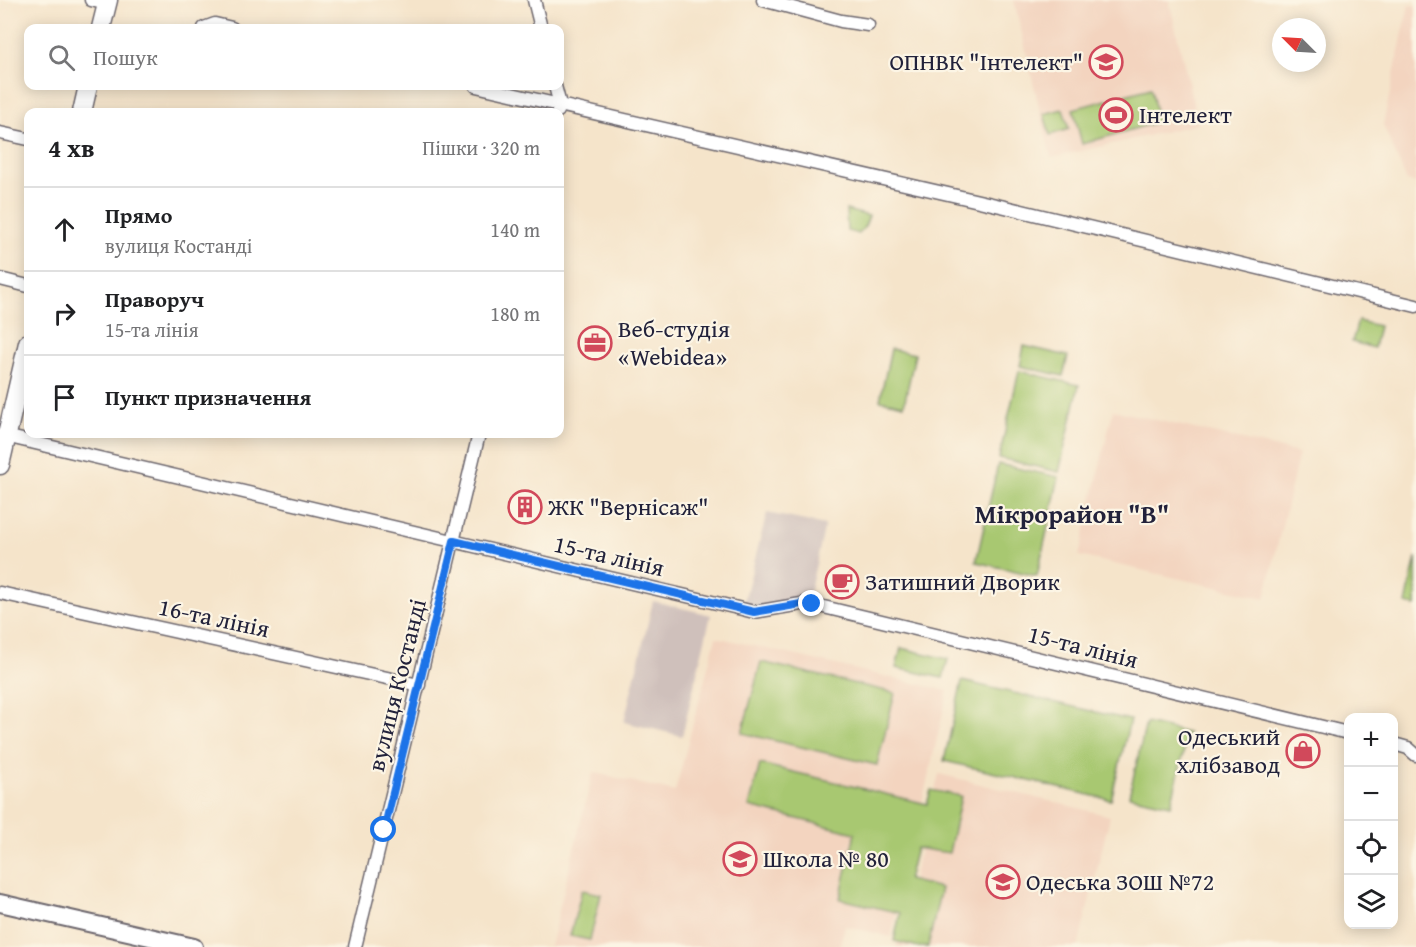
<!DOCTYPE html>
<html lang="uk">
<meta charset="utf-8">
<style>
body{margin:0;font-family:"Gentium Book Plus",serif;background:#f6f6f6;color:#202124}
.controls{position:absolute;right:18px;bottom:18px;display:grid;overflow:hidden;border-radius:12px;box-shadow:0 3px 15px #0003}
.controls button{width:54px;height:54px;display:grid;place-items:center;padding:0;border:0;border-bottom:2px solid #e0e0e0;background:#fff;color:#202124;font:30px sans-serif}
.compass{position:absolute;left:1272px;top:18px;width:54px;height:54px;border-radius:50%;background:#fff;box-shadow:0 3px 15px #0003;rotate:294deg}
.stop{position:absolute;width:18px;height:18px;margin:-14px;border:4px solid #1a73e8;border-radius:50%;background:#fff}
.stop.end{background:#1a73e8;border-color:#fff;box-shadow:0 2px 6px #0008}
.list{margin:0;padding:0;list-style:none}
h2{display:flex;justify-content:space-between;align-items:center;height:78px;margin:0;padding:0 24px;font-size:26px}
h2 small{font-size:20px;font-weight:400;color:#757577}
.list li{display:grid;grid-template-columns:39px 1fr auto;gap:18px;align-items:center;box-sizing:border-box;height:84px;padding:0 24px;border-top:2px solid #e0e0e0}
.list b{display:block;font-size:22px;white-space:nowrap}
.list p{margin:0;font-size:20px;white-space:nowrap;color:#757577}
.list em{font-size:20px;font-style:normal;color:#757577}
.icon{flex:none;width:33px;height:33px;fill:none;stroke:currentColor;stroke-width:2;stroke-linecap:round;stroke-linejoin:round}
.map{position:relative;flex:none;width:1416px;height:947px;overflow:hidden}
.search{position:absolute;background:#fff;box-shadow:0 3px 15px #0003;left:24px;top:24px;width:540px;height:66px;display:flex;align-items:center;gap:15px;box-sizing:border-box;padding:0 21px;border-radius:12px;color:#757577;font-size:22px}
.panel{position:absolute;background:#fff;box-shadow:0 3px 15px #0003;left:24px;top:108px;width:540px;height:330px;border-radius:12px}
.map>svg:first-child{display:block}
.built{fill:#f3d4bf}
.industrial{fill:#cfc0bb}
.green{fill:#a8c871;stroke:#657556;stroke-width:1.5}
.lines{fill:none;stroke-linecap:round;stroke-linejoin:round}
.minor-casing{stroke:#6c666d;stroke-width:15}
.tertiary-casing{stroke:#6c666d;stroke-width:20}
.secondary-casing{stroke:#6c666d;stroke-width:21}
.minor{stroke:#fff;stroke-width:12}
.tertiary{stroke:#fff;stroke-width:16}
.secondary{stroke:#fff;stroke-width:18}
.route{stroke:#1a73e8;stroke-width:8}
.labels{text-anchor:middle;stroke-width:4.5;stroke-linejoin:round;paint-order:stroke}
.poi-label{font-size:24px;fill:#22223b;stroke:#fcf5e5;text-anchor:start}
.street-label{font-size:24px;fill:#22223b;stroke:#fcf5e5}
.neighbourhood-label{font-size:26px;font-weight:bold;fill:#22223b;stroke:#fcf5e5}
</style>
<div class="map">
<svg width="1416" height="947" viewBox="0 0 1416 947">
<rect width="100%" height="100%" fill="#fcf5e5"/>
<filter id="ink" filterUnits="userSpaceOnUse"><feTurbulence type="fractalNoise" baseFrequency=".0167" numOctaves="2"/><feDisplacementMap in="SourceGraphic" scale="12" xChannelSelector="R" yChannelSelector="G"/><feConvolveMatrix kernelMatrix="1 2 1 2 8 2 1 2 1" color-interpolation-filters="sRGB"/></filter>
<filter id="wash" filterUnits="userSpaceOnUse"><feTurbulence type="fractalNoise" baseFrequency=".008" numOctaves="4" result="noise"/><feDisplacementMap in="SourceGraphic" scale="24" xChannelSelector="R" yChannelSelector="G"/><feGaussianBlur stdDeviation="1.35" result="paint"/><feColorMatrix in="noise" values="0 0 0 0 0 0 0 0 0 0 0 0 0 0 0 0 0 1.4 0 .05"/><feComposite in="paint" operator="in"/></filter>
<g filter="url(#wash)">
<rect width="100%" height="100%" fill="#f5e4ca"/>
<!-- built -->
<g class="built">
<path d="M 1014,0 L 1169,0 L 1198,124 L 1051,158 Z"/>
<path d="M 1409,5 L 1416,6 L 1416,183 L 1407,181 L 1383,125 Z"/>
<path d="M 1113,410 L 1299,453 L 1265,598 L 1079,556 Z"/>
<path d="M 716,637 L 948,691 L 891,937 L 845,926 L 839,947 L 550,947 L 593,772 L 675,792 Z"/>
<path d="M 939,774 L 1110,816 L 1078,947 L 896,947 Z"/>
</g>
<!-- industrial -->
<g class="industrial">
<path d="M 767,513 L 825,525 L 807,603 L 742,609 Z"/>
<path d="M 653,601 L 711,615 L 682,736 L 624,722 Z"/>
</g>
<!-- green -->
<g class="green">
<path d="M 1151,88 L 1158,122 L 1082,144 L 1073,109 Z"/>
<path d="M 1063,109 L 1069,129 L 1050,135 L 1044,114 Z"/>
<path d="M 846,210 L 869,216 L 865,226 L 859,234 L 847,231 Z"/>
<path d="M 1358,321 L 1379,326 L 1374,348 L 1352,342 Z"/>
<path d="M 1024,346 L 1068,356 L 1063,376 L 1020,366 Z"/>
<path d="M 891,349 L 915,354 L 904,405 L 880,400 Z"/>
<path d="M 1019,371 L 1079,385 L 1059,472 L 999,458 Z"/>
<path d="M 998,464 L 1059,477 L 1037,576 L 976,562 Z"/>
<path d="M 1416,557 L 1416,606 L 1406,604 Z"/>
<path d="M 901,648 L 948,659 L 943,678 L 896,668 Z"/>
<path d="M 761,662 L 895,693 L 877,765 L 742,733 Z"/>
<path d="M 962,681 L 1130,720 L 1111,800 L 944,761 Z"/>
<path d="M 1146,723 L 1188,733 L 1171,805 L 1129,796 Z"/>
<path d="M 760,764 L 927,804 L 931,790 L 961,796 L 949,853 L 916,848 L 908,880 L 941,888 L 928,947 L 919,947 L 894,941 L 900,913 L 840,899 L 855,833 L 749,807 Z"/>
<path d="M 582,890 L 601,894 L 590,940 L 570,936 Z"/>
</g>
</g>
<g filter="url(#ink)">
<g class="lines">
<defs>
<g id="minor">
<path d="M 91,0 L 107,4"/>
<path d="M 534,0 L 541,28"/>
<path d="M 763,0 L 841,21 L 868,25"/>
<path d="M 204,28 L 215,24 L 232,28"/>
<path d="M 476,86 L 1005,207 L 1416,306"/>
<path d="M 555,86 L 560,105 L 558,111"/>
<path d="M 0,133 L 28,139"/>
<path d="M 0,279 L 28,286"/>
<path d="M 1,435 L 742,609 L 754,612 L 807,603 L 1348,733"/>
<path d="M 0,593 L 419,685"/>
<path d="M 1394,744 L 1408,748 L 1416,755"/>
<path d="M 355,947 L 479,434"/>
</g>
<path id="tertiary" d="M 0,903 L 194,947"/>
<g id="secondary">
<path d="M 101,28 L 108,0"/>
<path d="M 82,112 L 88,86"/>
<path d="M 0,465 L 28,343"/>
</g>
</defs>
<!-- minor casing -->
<use href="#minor" class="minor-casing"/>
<!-- tertiary casing -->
<use href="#tertiary" class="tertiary-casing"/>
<!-- secondary casing -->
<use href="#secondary" class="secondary-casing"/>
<!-- minor -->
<use href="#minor" class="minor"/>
<!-- tertiary -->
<use href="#tertiary" class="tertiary"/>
<!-- secondary -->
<use href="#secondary" class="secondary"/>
</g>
</g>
<g class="lines" filter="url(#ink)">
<!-- route -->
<path class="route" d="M 384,830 L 454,541 L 754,612 L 807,603 L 812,604"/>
</g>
<!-- icons -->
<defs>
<symbol id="school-ring" viewBox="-11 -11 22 22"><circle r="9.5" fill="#fcf5e5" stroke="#d1495b" stroke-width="1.5"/><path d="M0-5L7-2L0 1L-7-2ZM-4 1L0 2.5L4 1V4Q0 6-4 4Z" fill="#d1495b"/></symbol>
<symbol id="stadium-ring" viewBox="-11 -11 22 22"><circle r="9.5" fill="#fcf5e5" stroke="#d1495b" stroke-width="1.5"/><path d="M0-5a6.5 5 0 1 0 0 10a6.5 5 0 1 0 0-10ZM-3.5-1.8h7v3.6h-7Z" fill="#d1495b"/></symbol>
<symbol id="office-ring" viewBox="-11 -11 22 22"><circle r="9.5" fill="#fcf5e5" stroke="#d1495b" stroke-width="1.5"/><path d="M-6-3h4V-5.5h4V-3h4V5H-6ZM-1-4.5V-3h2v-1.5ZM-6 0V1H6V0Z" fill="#d1495b"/></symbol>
<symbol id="building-ring" viewBox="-11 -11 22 22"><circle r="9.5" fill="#fcf5e5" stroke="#d1495b" stroke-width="1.5"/><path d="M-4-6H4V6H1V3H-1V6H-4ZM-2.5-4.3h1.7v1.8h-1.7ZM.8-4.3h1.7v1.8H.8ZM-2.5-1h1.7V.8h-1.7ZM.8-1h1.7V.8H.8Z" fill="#d1495b"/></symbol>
<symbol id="cafe-ring" viewBox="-11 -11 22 22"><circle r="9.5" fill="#fcf5e5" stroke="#d1495b" stroke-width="1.5"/><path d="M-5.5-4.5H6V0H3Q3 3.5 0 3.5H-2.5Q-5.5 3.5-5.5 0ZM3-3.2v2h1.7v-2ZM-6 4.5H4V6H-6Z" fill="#d1495b"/></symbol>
<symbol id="shop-ring" viewBox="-11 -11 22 22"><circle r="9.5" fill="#fcf5e5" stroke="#d1495b" stroke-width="1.5"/><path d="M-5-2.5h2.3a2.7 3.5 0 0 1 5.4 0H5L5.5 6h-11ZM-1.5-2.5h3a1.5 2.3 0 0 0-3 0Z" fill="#d1495b"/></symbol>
</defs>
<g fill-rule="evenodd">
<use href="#school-ring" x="1087" y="43" width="38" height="38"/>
<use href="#stadium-ring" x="1097" y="96" width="38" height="38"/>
<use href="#office-ring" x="576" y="324" width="38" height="38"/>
<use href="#building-ring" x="506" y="488" width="38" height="38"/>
<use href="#cafe-ring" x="823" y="563" width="38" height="38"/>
<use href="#shop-ring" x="1284" y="732" width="38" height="38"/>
<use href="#school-ring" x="721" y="840" width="38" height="38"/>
<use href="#school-ring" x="984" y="863" width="38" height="38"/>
</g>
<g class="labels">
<!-- poi labels -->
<g class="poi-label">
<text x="1083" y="70" text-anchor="end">ОПНВК "Інтелект"</text>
<text x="1139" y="123">Інтелект</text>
<text x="618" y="337">Веб-студія<tspan x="618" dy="28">«Webidea»</tspan></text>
<text x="548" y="515">ЖК "Вернісаж"</text>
<text x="865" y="590">Затишний Дворик</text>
<text x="1280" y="745" text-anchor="end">Одеський<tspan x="1280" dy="28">хлібзавод</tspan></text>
<text x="763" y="867">Школа № 80</text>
<text x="1026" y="890">Одеська ЗОШ №72</text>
</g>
<!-- street labels -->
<g class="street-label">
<text transform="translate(609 556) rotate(13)" y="8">15-та лінія</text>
<text transform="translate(214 618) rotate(12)" y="8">16-та лінія</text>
<text transform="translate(1083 647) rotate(14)" y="8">15-та лінія</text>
<text transform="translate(397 685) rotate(-76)" y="8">вулиця Костанді</text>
</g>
<!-- neighbourhood labels -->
<g class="neighbourhood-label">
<text x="1072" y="523">Мікрорайон "В"</text>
</g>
</g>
</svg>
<div class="controls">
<button>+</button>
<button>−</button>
<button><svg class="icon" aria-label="locate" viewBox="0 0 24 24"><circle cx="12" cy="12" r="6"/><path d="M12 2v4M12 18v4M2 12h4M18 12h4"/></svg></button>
<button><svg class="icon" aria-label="layers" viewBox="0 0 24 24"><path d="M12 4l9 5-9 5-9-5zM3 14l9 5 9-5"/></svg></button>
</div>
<svg class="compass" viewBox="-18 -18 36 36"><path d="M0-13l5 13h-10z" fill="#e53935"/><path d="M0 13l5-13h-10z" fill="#757577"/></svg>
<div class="stop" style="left:384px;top:830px"></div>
<div class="stop end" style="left:812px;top:604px"></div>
<div class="search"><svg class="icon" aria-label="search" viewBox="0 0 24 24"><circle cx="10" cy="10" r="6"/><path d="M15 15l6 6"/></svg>Пошук</div>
<section class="panel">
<h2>4 хв<small>Пішки · 320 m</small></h2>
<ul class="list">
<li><svg class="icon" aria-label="ahead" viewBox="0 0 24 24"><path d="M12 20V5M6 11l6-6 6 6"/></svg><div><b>Прямо</b><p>вулиця Костанді</p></div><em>140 m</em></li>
<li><svg class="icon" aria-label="right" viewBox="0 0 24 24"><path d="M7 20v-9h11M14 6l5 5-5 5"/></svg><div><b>Праворуч</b><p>15-та лінія</p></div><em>180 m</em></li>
<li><svg class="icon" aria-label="arrive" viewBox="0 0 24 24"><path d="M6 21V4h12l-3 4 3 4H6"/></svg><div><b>Пункт призначення</b></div></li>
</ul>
</section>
</div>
